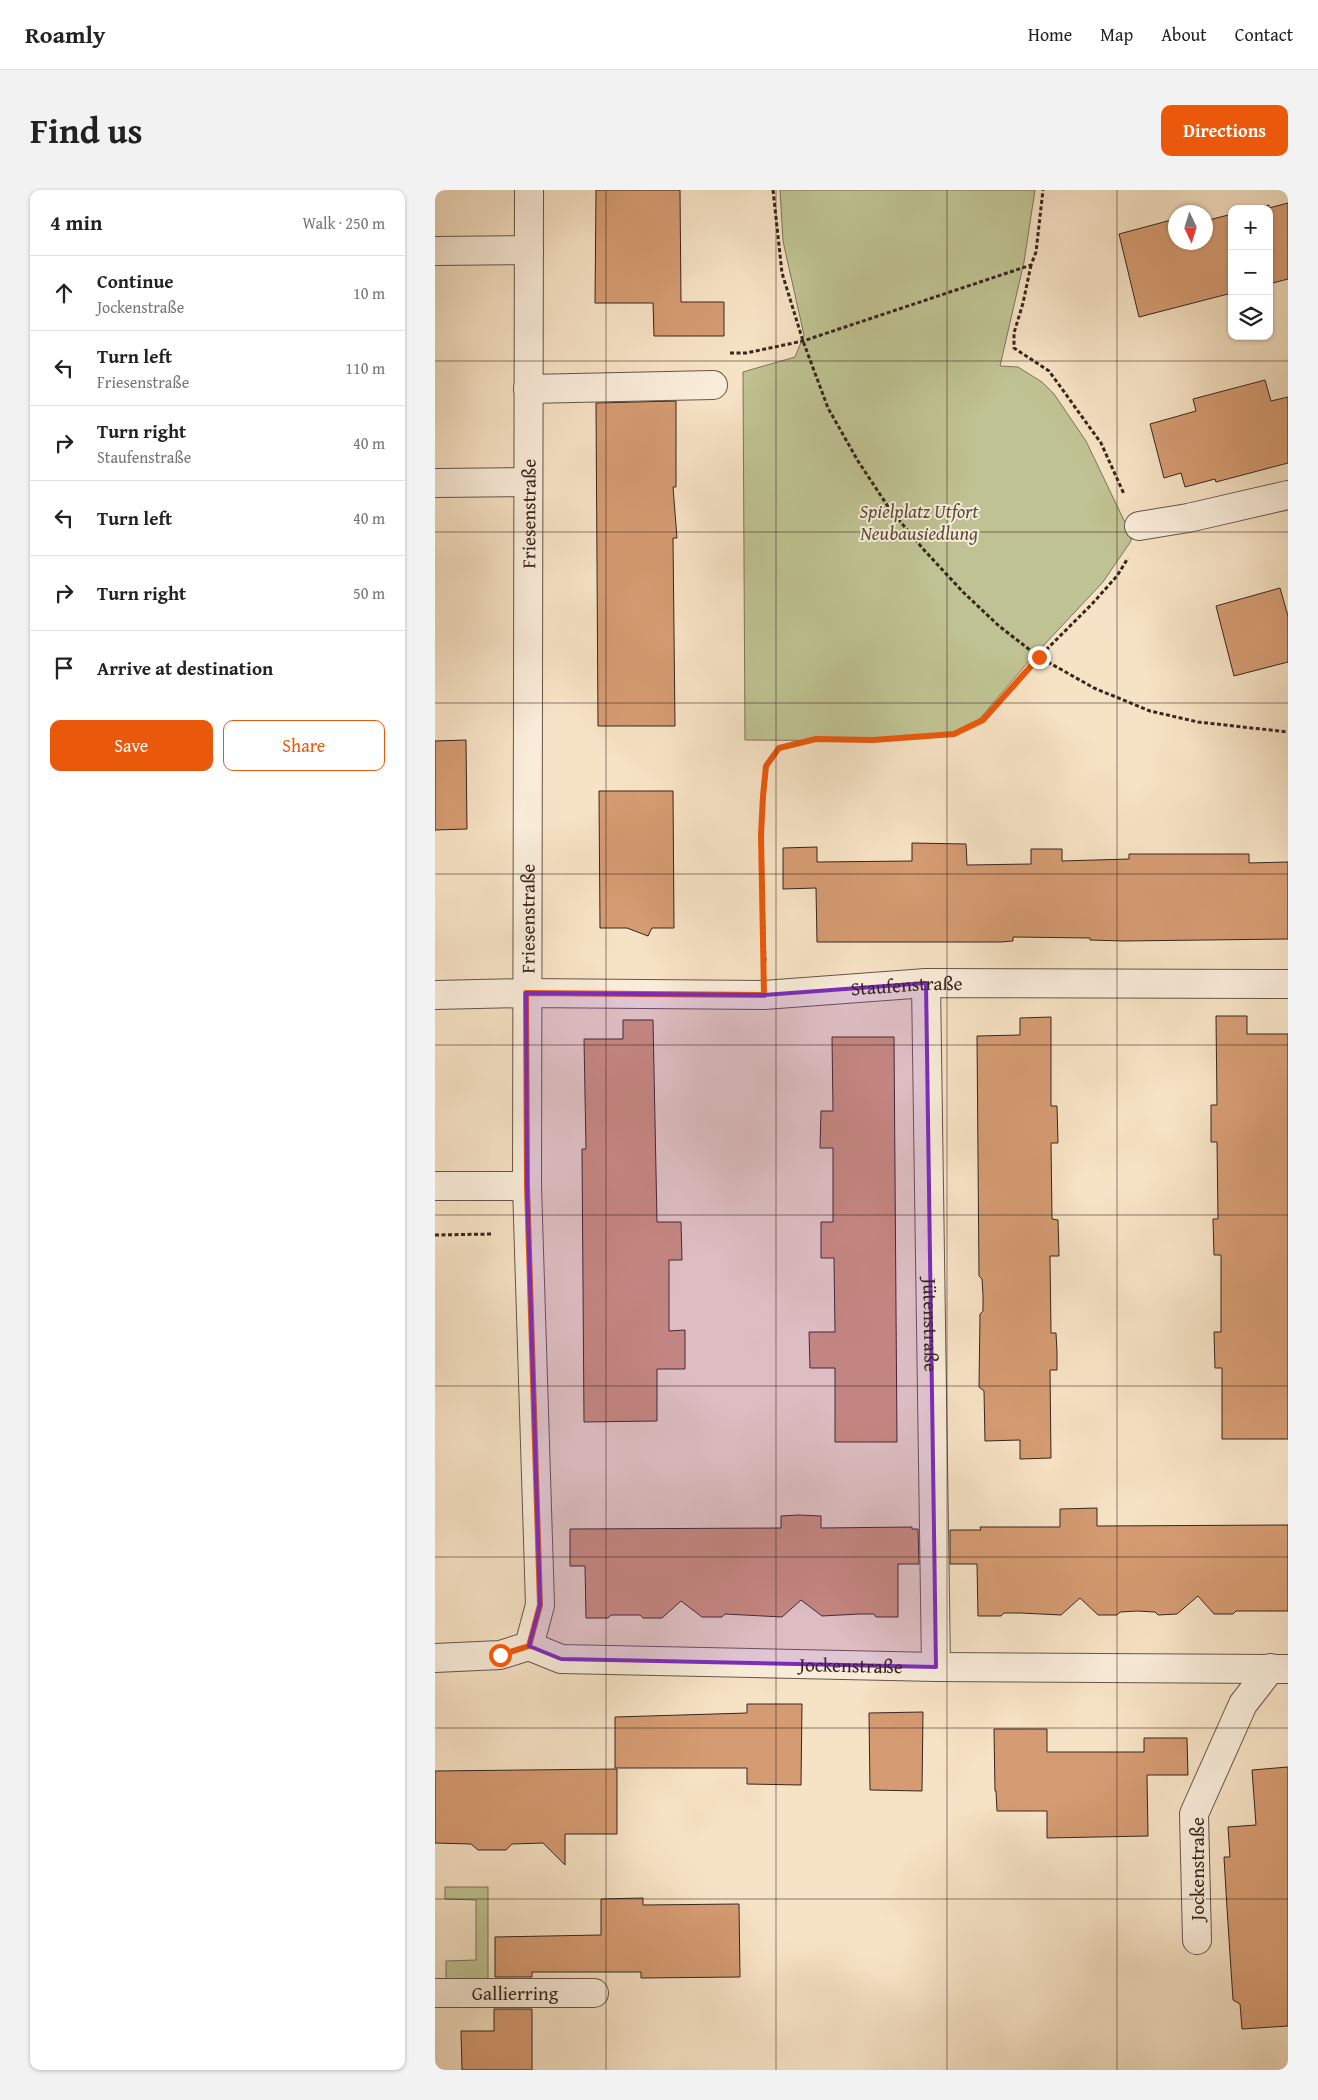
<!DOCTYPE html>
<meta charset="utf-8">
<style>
body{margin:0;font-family:"Gentium Book Plus",serif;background:#f2f2f2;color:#222}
.controls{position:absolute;right:15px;top:15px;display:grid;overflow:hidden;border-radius:10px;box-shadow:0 1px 4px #0004}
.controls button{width:45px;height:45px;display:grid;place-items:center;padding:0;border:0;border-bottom:1px solid #e0e0e0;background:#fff;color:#222;font:25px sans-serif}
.compass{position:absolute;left:733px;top:15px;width:45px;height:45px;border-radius:50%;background:#fff;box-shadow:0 1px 4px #0004;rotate:176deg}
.stop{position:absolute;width:15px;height:15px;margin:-11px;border:4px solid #ea580c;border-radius:50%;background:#fff}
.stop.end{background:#ea580c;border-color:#fff;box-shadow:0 1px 5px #0008}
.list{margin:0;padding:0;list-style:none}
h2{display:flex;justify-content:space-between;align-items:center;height:65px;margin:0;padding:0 20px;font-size:21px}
h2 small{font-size:16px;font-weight:400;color:#767676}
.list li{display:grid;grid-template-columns:32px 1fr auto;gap:15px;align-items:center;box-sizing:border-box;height:75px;padding:0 20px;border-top:1px solid #e0e0e0}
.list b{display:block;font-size:19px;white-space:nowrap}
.list p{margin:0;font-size:16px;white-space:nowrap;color:#767676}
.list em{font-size:16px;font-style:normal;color:#767676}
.actions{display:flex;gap:10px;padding:15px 20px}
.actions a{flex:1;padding:11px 0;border:1px solid #ea580c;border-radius:10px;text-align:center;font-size:18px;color:#ea580c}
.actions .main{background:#ea580c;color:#fff}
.icon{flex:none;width:28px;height:28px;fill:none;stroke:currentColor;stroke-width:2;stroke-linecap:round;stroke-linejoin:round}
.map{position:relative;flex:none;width:853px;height:1880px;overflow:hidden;border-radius:10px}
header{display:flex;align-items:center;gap:30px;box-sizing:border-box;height:70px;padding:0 25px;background:#fff;border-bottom:1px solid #e0e0e0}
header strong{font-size:24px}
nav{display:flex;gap:28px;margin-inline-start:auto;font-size:18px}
.intro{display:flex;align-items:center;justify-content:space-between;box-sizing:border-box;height:120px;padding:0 30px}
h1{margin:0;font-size:35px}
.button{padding:12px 22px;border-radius:10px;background:#ea580c;color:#fff;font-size:18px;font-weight:700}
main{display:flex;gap:30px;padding:0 30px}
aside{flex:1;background:#fff;border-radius:10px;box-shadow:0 1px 4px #0004}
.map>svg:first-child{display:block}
.green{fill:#bfc292;stroke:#7c7458}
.building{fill:#d59b72;stroke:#38261f}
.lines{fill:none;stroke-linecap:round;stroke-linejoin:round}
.minor-casing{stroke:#685548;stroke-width:30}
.path{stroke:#38261f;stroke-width:3;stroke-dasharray:4 2.5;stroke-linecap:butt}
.minor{stroke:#f9ecd9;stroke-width:28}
.route{stroke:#ea580c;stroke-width:6}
.marked{fill:#7b2cbf;fill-opacity:0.2;stroke:#7b2cbf;stroke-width:4;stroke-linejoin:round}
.grid{fill:none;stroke:#38261f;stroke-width:1;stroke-opacity:0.55}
.labels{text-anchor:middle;stroke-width:4;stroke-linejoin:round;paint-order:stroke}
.park-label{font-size:19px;font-style:italic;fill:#5a4d3c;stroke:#f9ecd9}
.street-label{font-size:19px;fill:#38261f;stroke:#f9ecd9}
</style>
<header>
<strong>Roamly</strong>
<nav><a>Home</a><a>Map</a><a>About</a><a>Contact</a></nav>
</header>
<div class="intro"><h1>Find us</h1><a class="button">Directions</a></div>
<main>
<aside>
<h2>4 min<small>Walk · 250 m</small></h2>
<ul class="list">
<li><svg class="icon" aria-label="ahead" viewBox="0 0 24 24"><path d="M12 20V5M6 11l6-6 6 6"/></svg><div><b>Continue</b><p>Jockenstraße</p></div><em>10 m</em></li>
<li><svg class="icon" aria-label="left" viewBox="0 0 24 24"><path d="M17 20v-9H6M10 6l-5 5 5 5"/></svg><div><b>Turn left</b><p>Friesenstraße</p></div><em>110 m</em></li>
<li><svg class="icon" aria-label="right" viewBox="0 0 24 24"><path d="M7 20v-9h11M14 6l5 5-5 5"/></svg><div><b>Turn right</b><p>Staufenstraße</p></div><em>40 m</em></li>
<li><svg class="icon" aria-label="left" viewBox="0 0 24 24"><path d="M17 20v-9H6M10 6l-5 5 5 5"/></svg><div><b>Turn left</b></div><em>40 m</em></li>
<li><svg class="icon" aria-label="right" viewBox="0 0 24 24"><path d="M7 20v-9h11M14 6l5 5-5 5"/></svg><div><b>Turn right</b></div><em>50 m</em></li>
<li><svg class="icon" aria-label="arrive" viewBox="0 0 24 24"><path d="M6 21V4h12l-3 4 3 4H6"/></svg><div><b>Arrive at destination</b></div></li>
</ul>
<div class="actions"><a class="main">Save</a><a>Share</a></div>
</aside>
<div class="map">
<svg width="853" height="1880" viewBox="0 0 853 1880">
<rect width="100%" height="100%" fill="#f6e2c4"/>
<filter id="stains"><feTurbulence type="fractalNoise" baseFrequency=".004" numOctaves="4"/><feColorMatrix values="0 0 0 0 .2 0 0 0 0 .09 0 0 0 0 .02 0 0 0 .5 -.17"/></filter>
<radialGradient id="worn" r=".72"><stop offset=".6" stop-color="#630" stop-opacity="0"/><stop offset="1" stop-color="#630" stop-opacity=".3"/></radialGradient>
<!-- green -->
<g class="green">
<path d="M 345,0 L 600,0 L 589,72 L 565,176 L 583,177 L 607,192 L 619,204 L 651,251 L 696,345 L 696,351 L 668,392 L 594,471 L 542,532 L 531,540 L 513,545 L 448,551 L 310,550 L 308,182 L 360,167 L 369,145 L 348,51 Z"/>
<path d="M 10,1697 L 53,1697 L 53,1789 L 11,1790 L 11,1771 L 41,1770 L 41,1710 L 10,1709 Z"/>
</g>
<!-- building -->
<g class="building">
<path d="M 161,0 L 245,0 L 246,112 L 289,112 L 289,146 L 219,146 L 218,113 L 160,113 Z"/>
<path d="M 853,13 L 853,89 L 834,94 L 834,19 L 818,19 L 834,15 L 834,18 Z"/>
<path d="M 797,24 L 797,103 L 704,127 L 684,44 L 740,29 L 740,52 L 770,52 L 770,31 Z"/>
<path d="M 830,190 L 836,211 L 853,207 L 853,273 L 781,292 L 780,289 L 750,297 L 746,283 L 729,288 L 715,234 L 761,221 L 758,209 Z"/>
<path d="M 241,211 L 241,297 L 238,297 L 242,348 L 238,348 L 240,536 L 163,536 L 161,213 Z"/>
<path d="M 845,398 L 853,426 L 853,472 L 799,486 L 781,416 Z"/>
<path d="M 31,550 L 32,639 L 0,640 L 0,551 Z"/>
<path d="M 164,601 L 238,601 L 239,738 L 217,738 L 213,746 L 192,738 L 165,738 Z"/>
<path d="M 477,653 L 531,654 L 532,675 L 596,674 L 596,659 L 627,659 L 627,671 L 694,669 L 694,664 L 814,664 L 814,673 L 853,672 L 853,749 L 688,751 L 655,750 L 655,748 L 578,747 L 578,751 L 566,752 L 382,752 L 381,698 L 348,699 L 348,658 L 382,657 L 382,672 L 477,671 Z"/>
<path d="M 781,826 L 812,826 L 812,844 L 853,844 L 853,1249 L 787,1249 L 787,1178 L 780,1178 L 779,1142 L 786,1142 L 786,1065 L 779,1065 L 778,1029 L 783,1029 L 782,952 L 776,952 L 776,915 L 782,915 Z"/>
<path d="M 616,827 L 616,916 L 622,916 L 623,953 L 616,953 L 617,1029 L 623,1030 L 624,1066 L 615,1066 L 616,1143 L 621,1143 L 622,1162 L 622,1180 L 615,1180 L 616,1268 L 585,1269 L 585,1250 L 550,1251 L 549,1201 L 544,1197 L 545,1124 L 548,1121 L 548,1105 L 547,1089 L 544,1086 L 542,846 L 585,845 L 585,828 Z"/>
<path d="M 188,830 L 218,830 L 222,1032 L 246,1032 L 247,1070 L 234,1070 L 234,1141 L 250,1140 L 250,1179 L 222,1179 L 222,1231 L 149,1232 L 147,959 L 151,959 L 149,849 L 188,849 Z"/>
<path d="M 397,847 L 459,847 L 462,1252 L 400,1252 L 400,1178 L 375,1178 L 374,1142 L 400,1142 L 399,1068 L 386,1068 L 386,1032 L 398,1032 L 398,958 L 385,958 L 386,921 L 398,921 Z"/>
<path d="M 662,1318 L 662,1336 L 853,1335 L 853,1421 L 801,1421 L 798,1424 L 779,1424 L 763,1406 L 742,1424 L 723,1425 L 720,1422 L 702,1421 L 685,1422 L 682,1425 L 663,1425 L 645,1408 L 626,1425 L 586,1423 L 569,1423 L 566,1426 L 543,1426 L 542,1374 L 515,1374 L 515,1340 L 546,1340 L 545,1337 L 625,1337 L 625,1319 Z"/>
<path d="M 364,1325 L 386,1326 L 386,1338 L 477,1337 L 477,1339 L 483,1339 L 484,1374 L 463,1374 L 463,1427 L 441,1427 L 439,1424 L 424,1424 L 387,1426 L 366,1410 L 347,1427 L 290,1424 L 287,1427 L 267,1427 L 246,1411 L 227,1428 L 208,1428 L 205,1425 L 176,1425 L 173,1428 L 151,1428 L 150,1376 L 135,1376 L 135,1339 L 346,1338 L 346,1326 Z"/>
<path d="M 312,1514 L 367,1514 L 366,1595 L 312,1594 L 312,1578 L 180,1578 L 180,1527 L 312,1523 Z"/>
<path d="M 488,1522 L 487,1601 L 435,1600 L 434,1523 Z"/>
<path d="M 559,1539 L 612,1539 L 612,1562 L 709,1562 L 709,1548 L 752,1548 L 753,1585 L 712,1585 L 713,1646 L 612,1648 L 612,1621 L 562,1621 L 561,1601 L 560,1601 Z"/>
<path d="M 853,1577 L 853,1836 L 807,1839 L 805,1814 L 798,1810 L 792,1718 L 789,1667 L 795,1667 L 793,1637 L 821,1635 L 817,1580 Z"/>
<path d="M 182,1579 L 182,1644 L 130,1644 L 130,1675 L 108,1653 L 77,1654 L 71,1660 L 43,1660 L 36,1654 L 0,1653 L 0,1581 Z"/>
<path d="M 208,1708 L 208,1715 L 304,1714 L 305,1787 L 206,1788 L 206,1782 L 97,1782 L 97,1787 L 60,1787 L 60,1747 L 166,1745 L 166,1709 Z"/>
<path d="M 59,1819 L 97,1819 L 97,1880 L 27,1880 L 26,1841 L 59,1841 Z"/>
</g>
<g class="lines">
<defs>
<g id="minor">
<path d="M 0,61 L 94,60"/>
<path d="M 93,199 L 278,195"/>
<path d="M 0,293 L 92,292"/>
<path d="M 704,336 L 753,328 L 853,305"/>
<path id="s1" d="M 491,793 L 501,1477"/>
<path id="s2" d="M 0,805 L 91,803 L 329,805 L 491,793 L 853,794"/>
<path d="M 0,996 L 92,996"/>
<path id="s3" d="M 94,1456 L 105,1415 L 92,996 L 94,0"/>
<path id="s4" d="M 0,1468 L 65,1465 L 94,1456 L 126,1469 L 501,1477 L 853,1479"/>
<path d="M 762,1750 L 759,1624 L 808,1514 L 836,1478"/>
<path id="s5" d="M 0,1803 L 159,1803"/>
</g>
</defs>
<!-- minor casing -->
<use href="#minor" class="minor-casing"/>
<!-- path -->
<g class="path">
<path d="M 338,0 L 347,83 L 368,151 L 393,218 L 423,271 L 454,318 L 489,360 L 528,402 L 564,436 L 604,467 L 659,498 L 715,521 L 763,532 L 853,542"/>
<path d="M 596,75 L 588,113 L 579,143 L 579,158 L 614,181 L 666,253 L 689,304"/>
<path d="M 295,163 L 311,163 L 368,151 L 596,75 L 601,62 L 608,0"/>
<path d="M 330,771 L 326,645 L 328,606 L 331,576 L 344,558 L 381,549 L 438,550 L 519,544 L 547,530 L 604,467 L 657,414 L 682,386 L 693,368"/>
<path d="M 0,1045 L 57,1044"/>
</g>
<!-- minor -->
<use href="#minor" class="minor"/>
</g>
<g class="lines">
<!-- route -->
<path class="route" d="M 65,1465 L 94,1456 L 105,1415 L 92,996 L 91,803 L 329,805 L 326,645 L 328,606 L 331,576 L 344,558 L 381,549 L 438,550 L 519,544 L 548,530 L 604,467"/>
</g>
<!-- marked area -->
<path class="marked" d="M 491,793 L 501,1477 L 126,1469 L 94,1456 L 105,1415 L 92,996 L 91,803 L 329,805 Z"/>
<!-- grid -->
<path class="grid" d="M 171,0 L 171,1880M 341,0 L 341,1880M 512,0 L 512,1880M 682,0 L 682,1880M 0,171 L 853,171M 0,342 L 853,342M 0,513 L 853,513M 0,684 L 853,684M 0,855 L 853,855M 0,1025 L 853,1025M 0,1196 L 853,1196M 0,1367 L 853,1367M 0,1538 L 853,1538M 0,1709 L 853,1709"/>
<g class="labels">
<!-- park labels -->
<g class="park-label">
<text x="484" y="328">Spielplatz Utfort<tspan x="484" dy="22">Neubausiedlung</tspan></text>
</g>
<!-- street labels -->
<g class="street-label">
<text dy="7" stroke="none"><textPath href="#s3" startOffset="1134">Friesenstraße</textPath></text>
<text dy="7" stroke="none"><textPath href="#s3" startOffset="729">Friesenstraße</textPath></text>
<text dy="7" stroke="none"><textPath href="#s2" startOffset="472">Staufenstraße</textPath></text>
<text dy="7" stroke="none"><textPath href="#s1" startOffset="342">Jütenstraße</textPath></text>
<text dy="7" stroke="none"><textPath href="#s4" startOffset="420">Jockenstraße</textPath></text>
<text transform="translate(762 1679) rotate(-90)" y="7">Jockenstraße</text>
<text dy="7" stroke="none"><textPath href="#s5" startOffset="80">Gallierring</textPath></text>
</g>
</g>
<rect width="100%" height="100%" filter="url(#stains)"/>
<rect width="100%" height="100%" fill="url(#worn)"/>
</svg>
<div class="controls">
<button>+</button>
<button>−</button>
<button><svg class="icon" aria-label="layers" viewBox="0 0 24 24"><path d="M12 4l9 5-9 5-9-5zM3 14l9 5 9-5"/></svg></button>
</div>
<svg class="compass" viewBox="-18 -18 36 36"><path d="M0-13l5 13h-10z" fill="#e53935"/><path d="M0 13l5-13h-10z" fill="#767676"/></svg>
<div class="stop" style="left:65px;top:1465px"></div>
<div class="stop end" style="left:604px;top:467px"></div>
</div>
</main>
